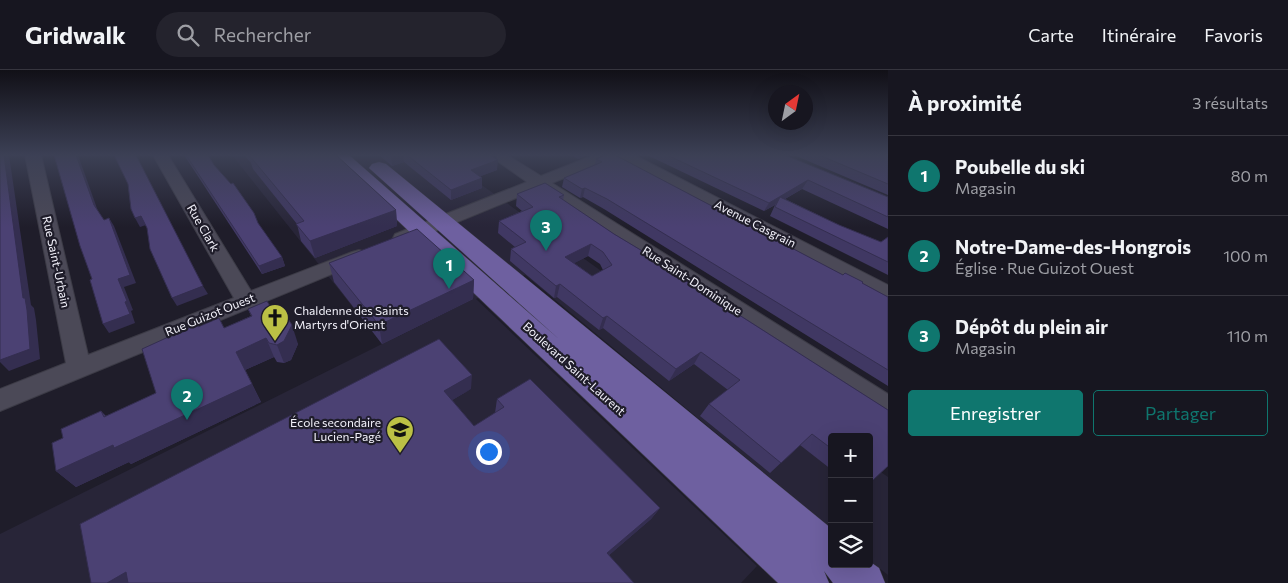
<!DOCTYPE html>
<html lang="fr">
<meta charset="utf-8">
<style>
body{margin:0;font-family:Commissioner,sans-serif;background:#24232d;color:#f1f3f6}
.controls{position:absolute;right:15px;bottom:15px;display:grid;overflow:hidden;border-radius:5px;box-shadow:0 5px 20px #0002}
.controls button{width:45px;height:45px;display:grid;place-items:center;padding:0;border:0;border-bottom:1px solid #36353e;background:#171620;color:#f1f3f6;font:25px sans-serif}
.compass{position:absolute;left:768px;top:15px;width:45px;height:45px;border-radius:50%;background:#171620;box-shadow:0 5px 20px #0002;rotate:33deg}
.you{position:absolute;left:488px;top:381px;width:18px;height:18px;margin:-12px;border:4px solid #fff;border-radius:50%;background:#1a73e8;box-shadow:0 0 0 8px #1a73e833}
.badge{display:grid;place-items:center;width:32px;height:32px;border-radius:50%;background:#0f766e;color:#fff;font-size:16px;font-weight:700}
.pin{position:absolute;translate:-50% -41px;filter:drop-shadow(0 1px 2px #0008)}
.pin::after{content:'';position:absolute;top:26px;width:18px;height:15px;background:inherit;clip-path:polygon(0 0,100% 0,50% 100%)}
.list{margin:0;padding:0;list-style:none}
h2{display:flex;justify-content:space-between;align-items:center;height:65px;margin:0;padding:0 20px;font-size:21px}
h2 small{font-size:16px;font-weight:400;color:#9e9fa5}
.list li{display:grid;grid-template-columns:32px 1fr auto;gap:15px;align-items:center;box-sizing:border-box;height:80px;padding:0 20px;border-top:1px solid #36353e}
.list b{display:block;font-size:19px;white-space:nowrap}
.list p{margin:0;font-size:16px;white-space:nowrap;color:#9e9fa5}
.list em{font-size:16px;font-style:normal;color:#9e9fa5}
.actions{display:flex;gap:10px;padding:15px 20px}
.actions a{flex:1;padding:11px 0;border:1px solid #0f766e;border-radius:5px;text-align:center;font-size:18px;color:#0f766e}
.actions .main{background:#0f766e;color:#fff}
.icon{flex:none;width:28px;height:28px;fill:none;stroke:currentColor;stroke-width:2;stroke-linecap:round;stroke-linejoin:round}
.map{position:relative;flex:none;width:888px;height:513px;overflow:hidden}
header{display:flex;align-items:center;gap:30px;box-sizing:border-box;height:70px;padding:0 25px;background:#171620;border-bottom:1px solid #36353e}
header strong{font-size:24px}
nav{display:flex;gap:28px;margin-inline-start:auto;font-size:18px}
.search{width:350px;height:45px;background:#24232d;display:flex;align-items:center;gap:12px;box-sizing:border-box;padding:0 18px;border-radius:28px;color:#9e9fa5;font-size:19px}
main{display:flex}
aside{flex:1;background:#171620}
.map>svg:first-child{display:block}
.built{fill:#282538}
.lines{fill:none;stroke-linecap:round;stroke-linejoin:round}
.minor-casing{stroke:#3c3b46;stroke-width:2}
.major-casing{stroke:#3c3b46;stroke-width:1}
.minor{fill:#4b4957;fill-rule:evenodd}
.major{fill:#6e60a0;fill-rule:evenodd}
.wall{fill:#403863;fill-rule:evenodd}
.shaded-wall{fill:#342e50}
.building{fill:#4b4173;stroke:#342e50;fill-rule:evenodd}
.labels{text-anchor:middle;stroke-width:4.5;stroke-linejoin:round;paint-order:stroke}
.street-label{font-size:12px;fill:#f3f2fb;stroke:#1f1d2a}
.poi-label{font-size:12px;fill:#f3f2fb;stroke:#1f1d2a;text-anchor:start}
</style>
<header>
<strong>Gridwalk</strong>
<div class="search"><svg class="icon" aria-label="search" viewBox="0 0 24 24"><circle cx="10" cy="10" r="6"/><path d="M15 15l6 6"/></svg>Rechercher</div>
<nav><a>Carte</a><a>Itinéraire</a><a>Favoris</a></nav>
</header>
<main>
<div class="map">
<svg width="888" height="513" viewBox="0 0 888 513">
<rect width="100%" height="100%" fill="#1f1d2a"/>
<!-- built -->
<g class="built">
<path d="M 232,85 L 440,85 L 832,367 L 832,459 L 525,205 L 476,229 L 757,496 L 741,513 L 0,513 L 0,464 L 382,274 Z"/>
<path d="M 869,394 L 888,407 L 888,505 L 869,490 Z"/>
</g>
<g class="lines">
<defs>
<g id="minor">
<path d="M 25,85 L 41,85 L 88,285 L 234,228 L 153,85 L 168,85 L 251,221 L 352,182 L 359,180 L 366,182 L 369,186 L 366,190 L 0,341 L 0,319 L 66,293 Z"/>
<path d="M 489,85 L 507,85 L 541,106 L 594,85 L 634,85 L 888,215 L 888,231 L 881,229 L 615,86 L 613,88 L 552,113 L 888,324 L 888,348 L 879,345 L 538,119 L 409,172 L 402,174 L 395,172 L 393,168 L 395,164 L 527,112 Z"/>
</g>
<path id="major" d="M 329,85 L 349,85 L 560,270 L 369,98 L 372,94 L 379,92 L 386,94 L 832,459 L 832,494 L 869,494 L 869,491 L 879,498 L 885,513 L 833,513 L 824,501 L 829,513 L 778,513 Z"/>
</defs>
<!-- minor casing -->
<use href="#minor" class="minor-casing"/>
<!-- major casing -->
<use href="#major" class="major-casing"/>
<!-- minor -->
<use href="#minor" class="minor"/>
<!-- major -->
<use href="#major" class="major"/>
</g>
<!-- wall -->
<g class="wall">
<path d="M 184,85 L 208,85 L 214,95 L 282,187 L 285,196 L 262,204 Z"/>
<path d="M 244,85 L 336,85 L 396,140 L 397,156 L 315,188 L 301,171 L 297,154 L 253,99 L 251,93 Z"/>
<path d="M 379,85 L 497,85 L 497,100 L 480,106 L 482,108 L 482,118 L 451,130 L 404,92 L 392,96 Z"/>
<path d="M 572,85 L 588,85 L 578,89 Z"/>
<path d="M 647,85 L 785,85 L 888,127 L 888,159 L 802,119 L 785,129 L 839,155 L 881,172 L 888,167 L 888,205 L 770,146 L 775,135 L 764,141 Z"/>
<path d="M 794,85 L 888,85 L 888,125 Z"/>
<path d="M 596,89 L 843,205 L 862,213 L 888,227 L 888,316 L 604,139 L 583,127 L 580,128 L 562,117 L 564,108 L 595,94 Z"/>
<path d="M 545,113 L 564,125 L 563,130 L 614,164 L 669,197 L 668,199 L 888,340 L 888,396 L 869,413 L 869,367 L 832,367 L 832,400 L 800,375 L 770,403 L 700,346 L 709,334 L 728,320 L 694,294 L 669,311 L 603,258 L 599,260 L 557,227 L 554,228 L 510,191 L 511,179 L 515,177 L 498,163 L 499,151 L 522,141 L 516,136 L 517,124 ZM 588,186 L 600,194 L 603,200 L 592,206 L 574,193 Z"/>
<path d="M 329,193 L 474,210 L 473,229 L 382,274 L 334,212 Z"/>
<path d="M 271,238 L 298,274 L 291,290 L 284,293 L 277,292 L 274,287 L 245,300 L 261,332 L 131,394 L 129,392 L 76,417 L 56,401 L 63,368 L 101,341 L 106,346 L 156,323 L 198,256 L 224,258 L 251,246 L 248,239 Z"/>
<path d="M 471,319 L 452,330 L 474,356 L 495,343 L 497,329 L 660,438 L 651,449 L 609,485 L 91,513 Z"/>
</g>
<!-- shaded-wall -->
<g class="shaded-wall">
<path d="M 4,85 L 9,85 L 31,235 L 34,238 L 36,250 L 40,289 L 9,301 L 0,292 Z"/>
<path d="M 76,85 L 78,85 L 99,144 L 94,135 Z"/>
<path d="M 394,85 L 403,85 L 404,92 L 392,96 L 391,86 Z"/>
<path d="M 490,85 L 497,85 L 496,91 L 498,90 L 497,100 L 471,110 L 471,100 Z"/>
<path d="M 579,85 L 588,85 L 578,89 Z"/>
<path d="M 482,108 L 482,118 L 451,130 L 451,120 Z"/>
<path d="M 808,110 L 802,119 L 776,134 L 780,127 L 775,135 L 764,141 L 769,133 Z"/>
<path d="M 585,118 L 583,127 L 580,128 L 582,119 Z"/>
<path d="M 396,140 L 397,156 L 315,188 L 310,171 Z"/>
<path d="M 141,146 L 146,155 L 140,157 L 135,148 Z"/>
<path d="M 109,148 L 114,156 L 136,213 L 124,217 L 133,240 L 131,241 L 135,253 L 109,263 L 103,254 L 118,209 Z"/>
<path d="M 591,174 L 588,186 L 563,199 L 565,187 Z"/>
<path d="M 282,187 L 285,196 L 262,204 L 259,196 Z"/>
<path d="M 474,210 L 473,229 L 382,274 L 379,255 Z"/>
<path d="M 560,214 L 557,227 L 554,228 L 556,216 Z"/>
<path d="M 203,216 L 208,224 L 177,236 L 172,228 Z"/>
<path d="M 607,246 L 603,258 L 599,260 L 603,248 Z"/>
<path d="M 292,255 L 298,274 L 291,290 L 284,293 L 277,275 Z"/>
<path d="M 266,268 L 274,287 L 245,300 L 236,282 Z"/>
<path d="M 701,282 L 694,294 L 669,311 L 676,299 Z"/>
<path d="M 472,305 L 471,319 L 444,335 L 444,321 Z"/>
<path d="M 252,314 L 261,332 L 131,394 L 129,392 L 76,417 L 56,401 L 113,375 Z"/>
<path d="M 660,438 L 651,449 L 600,493 L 607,483 Z"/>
<path d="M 126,502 L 139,513 L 107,513 Z"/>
</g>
<!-- building -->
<g class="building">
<path d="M 0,85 L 4,85 L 23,228 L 25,228 L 27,240 L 30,279 L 0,290 Z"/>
<path d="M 54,85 L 76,85 L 94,135 L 104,150 L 109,148 L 130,205 L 118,209 L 127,231 L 125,232 L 130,244 L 103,254 L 90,210 L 92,209 L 80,176 Z"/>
<path d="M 114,85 L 136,85 L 203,216 L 172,228 L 150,179 L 147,158 L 141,146 L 135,148 L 131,139 L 128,114 Z"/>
<path d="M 186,85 L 208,85 L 214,95 L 231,114 L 233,113 L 254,143 L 258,153 L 282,187 L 259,196 Z"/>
<path d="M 249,85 L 336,85 L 396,140 L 310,171 L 296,154 L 304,151 Z"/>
<path d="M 407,85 L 490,85 L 498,90 L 471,100 L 482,108 L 451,120 Z"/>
<path d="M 605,85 L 615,85 L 843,205 L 845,203 L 863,212 L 862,213 L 888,227 L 888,300 L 607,129 L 585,118 L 582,119 L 564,108 L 602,92 L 596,89 Z"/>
<path d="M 667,85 L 785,85 L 888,127 L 888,147 L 808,110 L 769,133 Z"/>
<path d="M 819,85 L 888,85 L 888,114 Z"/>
<path d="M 545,113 L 564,125 L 559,127 L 614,164 L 669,197 L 667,199 L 888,340 L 888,396 L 873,410 L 869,407 L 869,367 L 832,367 L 832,379 L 812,364 L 781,393 L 709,334 L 740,310 L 701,282 L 676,299 L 607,246 L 603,248 L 560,214 L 556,216 L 511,179 L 526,172 L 499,151 L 533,137 L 517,124 ZM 591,174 L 603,182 L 612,195 L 592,206 L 565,187 Z"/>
<path d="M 780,127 L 839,155 L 881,172 L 888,167 L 888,192 L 775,137 Z"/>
<path d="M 417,159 L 474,210 L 379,255 L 329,193 Z"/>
<path d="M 267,231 L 271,238 L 279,235 L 292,255 L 284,271 L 277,275 L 269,273 L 266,268 L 236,282 L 252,314 L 114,378 L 113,375 L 56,401 L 52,373 L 63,368 L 61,359 L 101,341 L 104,347 L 156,323 L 142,279 L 197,254 L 198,257 L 219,248 L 224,258 L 252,246 L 248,239 Z"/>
<path d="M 439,269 L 472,305 L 444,321 L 474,356 L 504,337 L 497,329 L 530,309 L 660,438 L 607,483 L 634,513 L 128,513 L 126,502 L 107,513 L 91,513 L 80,454 Z"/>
</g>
<!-- sky -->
<linearGradient id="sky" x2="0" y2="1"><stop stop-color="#111017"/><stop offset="0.54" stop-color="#3c4055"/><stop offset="1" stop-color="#3c4055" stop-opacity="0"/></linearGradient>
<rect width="888" height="157" fill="url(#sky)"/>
<!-- icons -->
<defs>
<symbol id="church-pin" viewBox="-11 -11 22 30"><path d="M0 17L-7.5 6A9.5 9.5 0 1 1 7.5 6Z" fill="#bbc045" stroke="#1f1d2a"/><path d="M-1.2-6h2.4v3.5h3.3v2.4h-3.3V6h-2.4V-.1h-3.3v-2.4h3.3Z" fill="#111"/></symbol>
<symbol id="school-pin" viewBox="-11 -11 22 30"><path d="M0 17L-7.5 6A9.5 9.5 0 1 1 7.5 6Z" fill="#bbc045" stroke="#1f1d2a"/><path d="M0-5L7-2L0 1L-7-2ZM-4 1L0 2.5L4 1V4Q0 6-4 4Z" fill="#111"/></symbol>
</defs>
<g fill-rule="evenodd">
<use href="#church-pin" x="259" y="232" width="32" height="43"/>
<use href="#school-pin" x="384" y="344" width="32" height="43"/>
</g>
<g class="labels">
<!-- street labels -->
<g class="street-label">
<text transform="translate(755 154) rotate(27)" y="4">Avenue Casgrain</text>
<text transform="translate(203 158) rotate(60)" y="4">Rue Clark</text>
<text transform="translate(56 192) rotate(78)" y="4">Rue Saint-Urbain</text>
<text transform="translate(692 211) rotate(33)" y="4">Rue Saint-Dominique</text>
<text transform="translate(210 245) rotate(-22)" y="4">Rue Guizot Ouest</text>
<text transform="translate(574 299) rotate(42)" y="4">Boulevard Saint-Laurent</text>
</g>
<!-- poi labels -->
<g class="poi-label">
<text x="294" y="245">Chaldenne des Saints<tspan x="294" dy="14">Martyrs d'Orient</tspan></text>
<text x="381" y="357" text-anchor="end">École secondaire<tspan x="381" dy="14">Lucien-Pagé</tspan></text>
</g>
</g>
</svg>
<div class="controls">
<button>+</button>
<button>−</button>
<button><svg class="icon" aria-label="layers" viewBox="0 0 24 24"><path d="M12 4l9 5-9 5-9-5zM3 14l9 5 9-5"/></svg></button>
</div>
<svg class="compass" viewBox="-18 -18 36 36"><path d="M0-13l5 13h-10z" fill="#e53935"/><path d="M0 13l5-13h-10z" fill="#9e9fa5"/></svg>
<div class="you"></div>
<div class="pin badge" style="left:449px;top:219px">1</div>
<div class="pin badge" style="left:187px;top:350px">2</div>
<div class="pin badge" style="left:546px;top:181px">3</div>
</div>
<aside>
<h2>À proximité<small>3 résultats</small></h2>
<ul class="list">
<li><span class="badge">1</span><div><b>Poubelle du ski</b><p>Magasin</p></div><em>80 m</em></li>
<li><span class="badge">2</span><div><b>Notre-Dame-des-Hongrois</b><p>Église · Rue Guizot Ouest</p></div><em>100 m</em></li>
<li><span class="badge">3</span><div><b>Dépôt du plein air</b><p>Magasin</p></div><em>110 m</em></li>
</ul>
<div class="actions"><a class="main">Enregistrer</a><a>Partager</a></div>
</aside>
</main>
